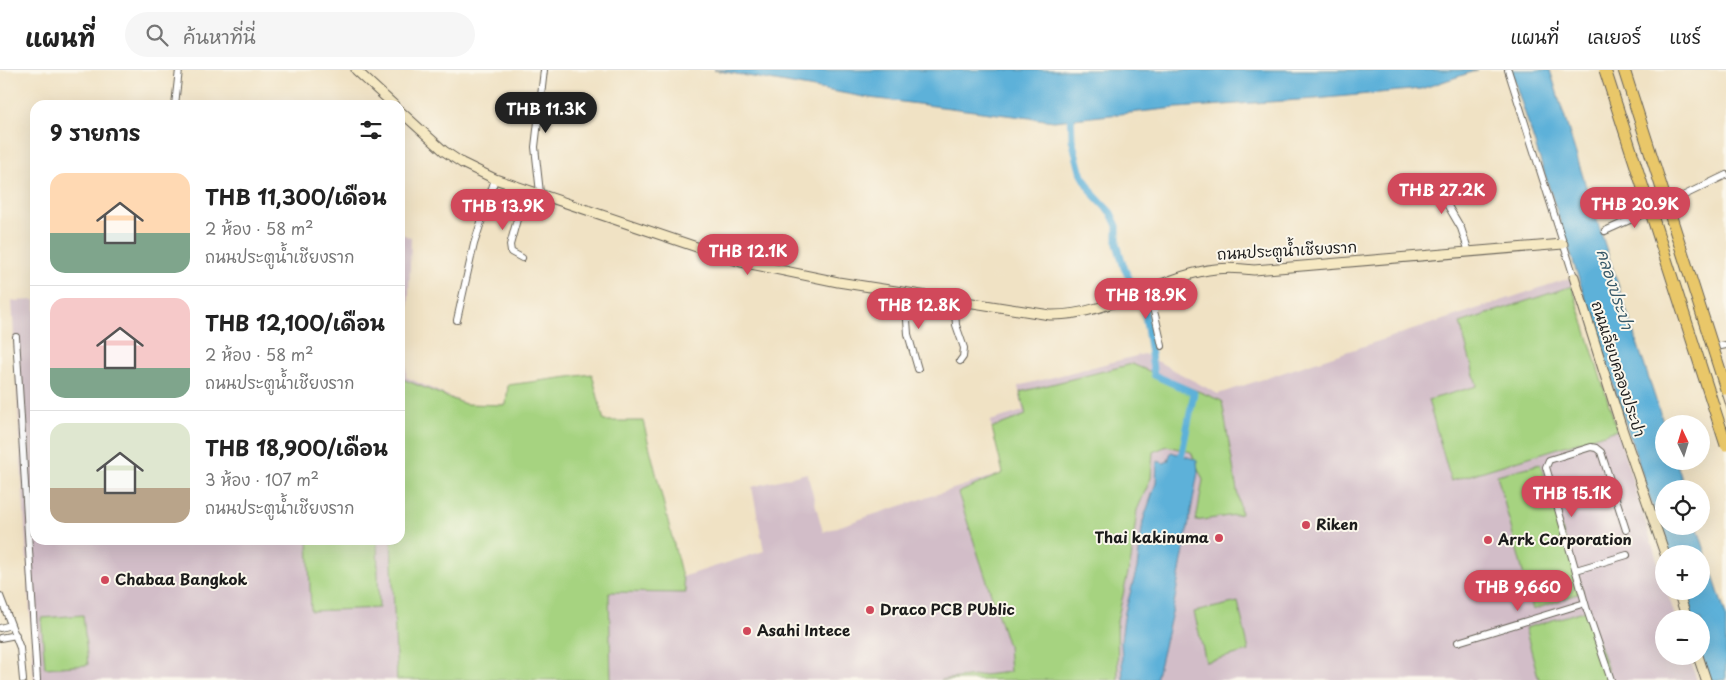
<!DOCTYPE html>
<html lang="th">
<head>
<meta charset="utf-8">
<style>
  body { margin:0; font-family:"Playpen Sans","Playpen Sans Thai",sans-serif; background:#f6f6f6; color:#222; height:100vh; display:flex; flex-direction:column; font-size:19px; white-space:nowrap }
  * { box-sizing:border-box; margin:0 }
  p { font-size:16px; color:#767676 }
  .icon { flex:none; width:28px; height:28px; fill:none; stroke:currentColor; stroke-width:2; stroke-linecap:round; stroke-linejoin:round }
  .map { position:relative; flex:1; overflow:hidden }
  .details { position:absolute; left:30px; top:30px; width:375px; height:445px; display:flex; flex-direction:column; background:#fff; border-radius:15px; box-shadow:0 5px 20px #0002 }
  .details>* { flex:none }
  .needle { width:32px; rotate:356deg }
  .buttons { position:absolute; left:1655px; top:345px; display:grid; gap:10px }
  .buttons a { display:grid; place-items:center; width:55px; height:55px; border-radius:50%; background:#fff; box-shadow:0 5px 20px #0002; font-size:25px }
  .price { position:absolute; translate:-50% -42px; padding:0 11px; border-radius:18px; background:#d1495b; color:#fff; font-size:16px; line-height:32px; filter:drop-shadow(0 1px 2px #0008) }
  .price::after { content:''; position:absolute; left:50%; top:30px; width:15px; height:11px; margin-left:-8px; background:inherit; clip-path:polygon(0 0,100% 0,50% 100%) }
  .price.selected { background:#222; color:#fff }
  ul { padding:0; list-style:none }
  li { display:flex; align-items:center; gap:15px; height:125px; padding:0 20px }
  li+li { border-top:1px solid #e0e0e0 }
  li span { display:grid; place-items:center; flex:none; width:140px; height:100px; border-radius:15px; color:#555 }
  li>.icon { margin-inline-start:auto }
  span .icon { width:60px; height:60px; fill:#fffc; stroke-width:1 }
  li b { font-size:21px }
  h2 { display:flex; justify-content:space-between; align-items:center; height:60px; padding:0 20px; font-size:21px }
  header { display:flex; align-items:center; gap:30px; box-sizing:border-box; height:70px; padding:0 25px; background:#fff; border-bottom:1px solid #e0e0e0 }
  header strong { font-size:24px }
  nav { display:flex; gap:28px; margin-inline-start:auto; font-size:18px }
  .search { width:350px; height:45px; background:#f6f6f6; display:flex; align-items:center; gap:12px; box-sizing:border-box; padding:0 18px; border-radius:28px; color:#767676; font-size:19px }
  .map>svg:first-child { display:block }
  .industrial { fill:#d2bdc8 }
  .green { fill:#a6d380; stroke:#61784e }
  .water { fill:#5db1d9; stroke:#3c667a }
  .lines { fill:none; stroke-linecap:round; stroke-linejoin:round }
  .canal { stroke:#5db1d9; stroke-width:7 }
  .street-casing { stroke:#666157; stroke-width:8 }
  .secondary-casing { stroke:#666157; stroke-width:11 }
  .street { stroke:#fff; stroke-width:6 }
  .secondary { stroke:#f6e9c3; stroke-width:9 }
  .highway-bridge-casing { stroke:#666157; stroke-width:13; stroke-linecap:butt }
  .highway-bridge { stroke:#e9c769; stroke-width:11 }
  .poi-dot { fill:#d1495b; stroke:#fbf7ec; stroke-width:2 }
  .labels { text-anchor:middle; stroke-width:4; stroke-linejoin:round; paint-order:stroke }
  .street-label { font-size:15px; fill:#1c1c1c; stroke:#fbf7ec }
  .poi-label { font-size:15px; font-weight:bold; fill:#1c1c1c; stroke:#fbf7ec; text-anchor:start }
  .water-label { font-size:16px; font-style:italic; fill:#365868; stroke:#fbf7ec }
</style>
</head>
<body>
<header>
<strong>แผนที่</strong>
<div class="search"><svg class="icon" aria-label="search" viewBox="0 0 24 24"><circle cx="10" cy="10" r="6"/><path d="M15 15l6 6"/></svg>ค้นหาที่นี่</div>
<nav><a>แผนที่</a><a>เลเยอร์</a><a>แชร์</a></nav>
</header>
<div class="map">
<svg width="1726" height="610" viewBox="0 0 1726 610">
  <rect width="100%" height="100%" fill="#fbf7ec"/>
  <filter id="ink" filterUnits="userSpaceOnUse"><feTurbulence type="fractalNoise" baseFrequency=".02" numOctaves="2"/><feDisplacementMap in="SourceGraphic" scale="10" xChannelSelector="R" yChannelSelector="G"/><feConvolveMatrix kernelMatrix="1 2 1 2 8 2 1 2 1" color-interpolation-filters="sRGB"/></filter>
  <filter id="wash" filterUnits="userSpaceOnUse"><feTurbulence type="fractalNoise" baseFrequency=".0096" numOctaves="4" result="noise"/><feDisplacementMap in="SourceGraphic" scale="20" xChannelSelector="R" yChannelSelector="G"/><feGaussianBlur stdDeviation="1.12" result="paint"/><feColorMatrix in="noise" values="0 0 0 0 0 0 0 0 0 0 0 0 0 0 0 0 0 1.4 0 .05"/><feComposite in="paint" operator="in"/></filter>
  <g filter="url(#wash)">
    <rect width="100%" height="100%" fill="#f0e2c4"/>
    <!-- industrial -->
    <path class="industrial" d="M400,163L411,168L406,307L466,334L506,335L508,315L592,304L604,351H643L682,507L764,481L752,417L807,403L823,462L869,446L1003,403L990,351L1023,341L1018,316L1144,284L1218,324L1570,208L1664,512V521H1667L1676,549H1664V586H1689L1697,610H34L12,231L35,230V470H400Z"/>
    <!-- green -->
    <path class="green" d="M1572,216L1617,360L1451,411L1428,330L1477,316L1460,253Z
      M1132,294L1222,331L1241,444L1196,451L1203,410L1191,382L1167,376L1153,382L1151,408L1137,440L1131,490L1117,551L1118,610H941L1010,602L1008,576L958,423L1003,403L992,358L1026,345L1020,322Z
      M592,304L604,351H643L686,523L609,522L611,610H397L391,470H400V308L465,334L506,335L508,315Z
      M1540,394L1583,522L1533,540L1497,405Z
      M308,470H377L379,538L311,541Z
      M1238,532L1249,581L1206,592L1194,542Z
      M1587,540L1611,610H1539L1525,558Z
      M83,545L88,595L45,598L41,548Z"/>
    <!-- water -->
    <path class="water" d="M714,0H1478L1421,19L1315,29L1176,38L1054,51L870,28Z
      M1511,0H1550L1588,123L1664,355V391H1676L1685,419H1664V456H1697L1726,546V610H1709L1701,586V549H1689L1680,521H1701V484H1668Z
      M1171,382L1194,389L1197,391L1198,402L1174,534L1156,610H1123L1121,572L1123,555L1125,542L1137,498L1143,451L1156,413L1157,391L1164,393L1168,391Z"/>
    <g class="lines">
      <!-- canal -->
      <path class="canal" d="M1071,40L1072,69L1080,101L1094,125L1111,143L1117,156V174L1124,198L1144,237L1154,305L1194,323L1180,393"/>
    </g>
  </g>
  <g filter="url(#ink)">
    <g class="lines">
      <defs>
        <path id="street" d="M1508,0L1574,207
          M175,35L179,0
          M1436,107L1438,119L1461,158L1469,182
          M540,123L535,77L544,0
          M1664,135L1726,105
          M1605,161L1652,140
          M522,188L511,182L510,175L525,120
          M1147,220L1155,245L1162,276
          M905,222L908,264L918,299
          M954,229L956,255L964,278L963,287L960,291
          M457,250L474,174L495,109
          M16,267L37,610
          M1711,278L1726,275
          M1576,500L1627,485
          M0,526L20,578L23,610
          M0,558L11,555
          M0,568L16,565
          M1458,572L1585,533
          M1611,610L1587,540L1546,397L1549,390L1591,377L1596,378L1601,382L1626,460"/>
        <path id="secondary" d="M356,0L394,35
          M400,41L444,81L462,93L495,109L741,192L838,212L1050,245C1106,246 1154,210 1208,200C1224,197 1238,198 1254,200L1563,174
          M1657,138L1726,352
          M1574,207L1621,356L1665,484
          M1678,521L1687,549
          M1698,586L1706,610"/>
      </defs>
      <!-- street casing -->
      <use href="#street" class="street-casing"/>
      <!-- secondary casing -->
      <use href="#secondary" class="secondary-casing"/>
      <!-- street -->
      <use href="#street" class="street"/>
      <!-- secondary -->
      <use href="#secondary" class="secondary"/>
      <defs>
        <path id="highway-bridge" d="M1605,0L1726,375
          M1624,0L1726,319"/>
      </defs>
      <!-- highway-bridge casing -->
      <use href="#highway-bridge" class="highway-bridge-casing"/>
      <!-- highway-bridge -->
      <use href="#highway-bridge" class="highway-bridge"/>
    </g>
  </g>
  <!-- markers -->
  <g class="poi-dot">
    <circle cx="1306" cy="455" r="5"/>
    <circle cx="1219" cy="468" r="5"/>
    <circle cx="1488" cy="470" r="5"/>
    <circle cx="105" cy="510" r="5"/>
    <circle cx="870" cy="540" r="5"/>
    <circle cx="747" cy="561" r="5"/>
  </g>
  <g class="labels">
    <!-- street labels -->
    <g class="street-label">
      <text transform="translate(1287 181) rotate(-3)" y="5">ถนนประตูน้ำเชียงราก</text>
      <text transform="translate(1618 299) rotate(72)" y="5">ถนนเลียบคลองประปา</text>
    </g>
    <!-- poi labels -->
    <g class="poi-label">
      <text x="1316" y="460">Riken</text>
      <text x="1209" y="473" text-anchor="end">Thai kakinuma</text>
      <text x="1498" y="475">Arrk Corporation</text>
      <text x="115" y="515">Chabaa Bangkok</text>
      <text x="880" y="545">Draco PCB PUblic</text>
      <text x="757" y="566">Asahi Intece</text>
    </g>
    <!-- water labels -->
    <g class="water-label">
      <text transform="translate(1615 219) rotate(72)" y="6">คลองประปา</text>
    </g>
  </g>
</svg>
<div class="buttons">
<a><svg class="needle" viewBox="-14 -14 28 28"><path d="M0-13l5 13h-10z" fill="#e53935"/><path d="M0 13l5-13h-10z" fill="#767676"/></svg></a>
<a><svg class="icon" aria-label="locate" viewBox="0 0 24 24"><circle cx="12" cy="12" r="6"/><path d="M12 2v4M12 18v4M2 12h4M18 12h4"/></svg></a>
<a>+</a>
<a>−</a>
</div>
<b class="price selected" style="left:546px;top:64px">THB 11.3K</b>
<b class="price" style="left:1442px;top:145px">THB 27.2K</b>
<b class="price" style="left:1635px;top:159px">THB 20.9K</b>
<b class="price" style="left:503px;top:161px">THB 13.9K</b>
<b class="price" style="left:748px;top:206px">THB 12.1K</b>
<b class="price" style="left:1146px;top:250px">THB 18.9K</b>
<b class="price" style="left:919px;top:260px">THB 12.8K</b>
<b class="price" style="left:1572px;top:448px">THB 15.1K</b>
<b class="price" style="left:1518px;top:542px">THB 9,660</b>
<section class="details">
<h2>9 รายการ<svg class="icon" aria-label="filters" viewBox="0 0 24 24"><path d="M4 7h16M4 17h16"/><circle cx="9" cy="7" r="2"/><circle cx="15" cy="17" r="2"/></svg></h2>
<ul>
<li><span style="background:linear-gradient(#ffd9b3 60%,#7fa58c 0)"><svg class="icon" aria-label="home" viewBox="0 0 24 24"><path d="M3 11l9-7 9 7M6 9v11h12V9"/></svg></span><div><b>THB 11,300/เดือน</b><p>2 ห้อง · 58 m²</p><p>ถนนประตูน้ำเชียงราก</p></div></li>
<li><span style="background:linear-gradient(#f6c9c9 70%,#7fa58c 0)"><svg class="icon" aria-label="home" viewBox="0 0 24 24"><path d="M3 11l9-7 9 7M6 9v11h12V9"/></svg></span><div><b>THB 12,100/เดือน</b><p>2 ห้อง · 58 m²</p><p>ถนนประตูน้ำเชียงราก</p></div></li>
<li><span style="background:linear-gradient(#dfe7d0 65%,#b9a48a 0)"><svg class="icon" aria-label="home" viewBox="0 0 24 24"><path d="M3 11l9-7 9 7M6 9v11h12V9"/></svg></span><div><b>THB 18,900/เดือน</b><p>3 ห้อง · 107 m²</p><p>ถนนประตูน้ำเชียงราก</p></div></li>
</ul>
</section>
</div>
</body>
</html>
